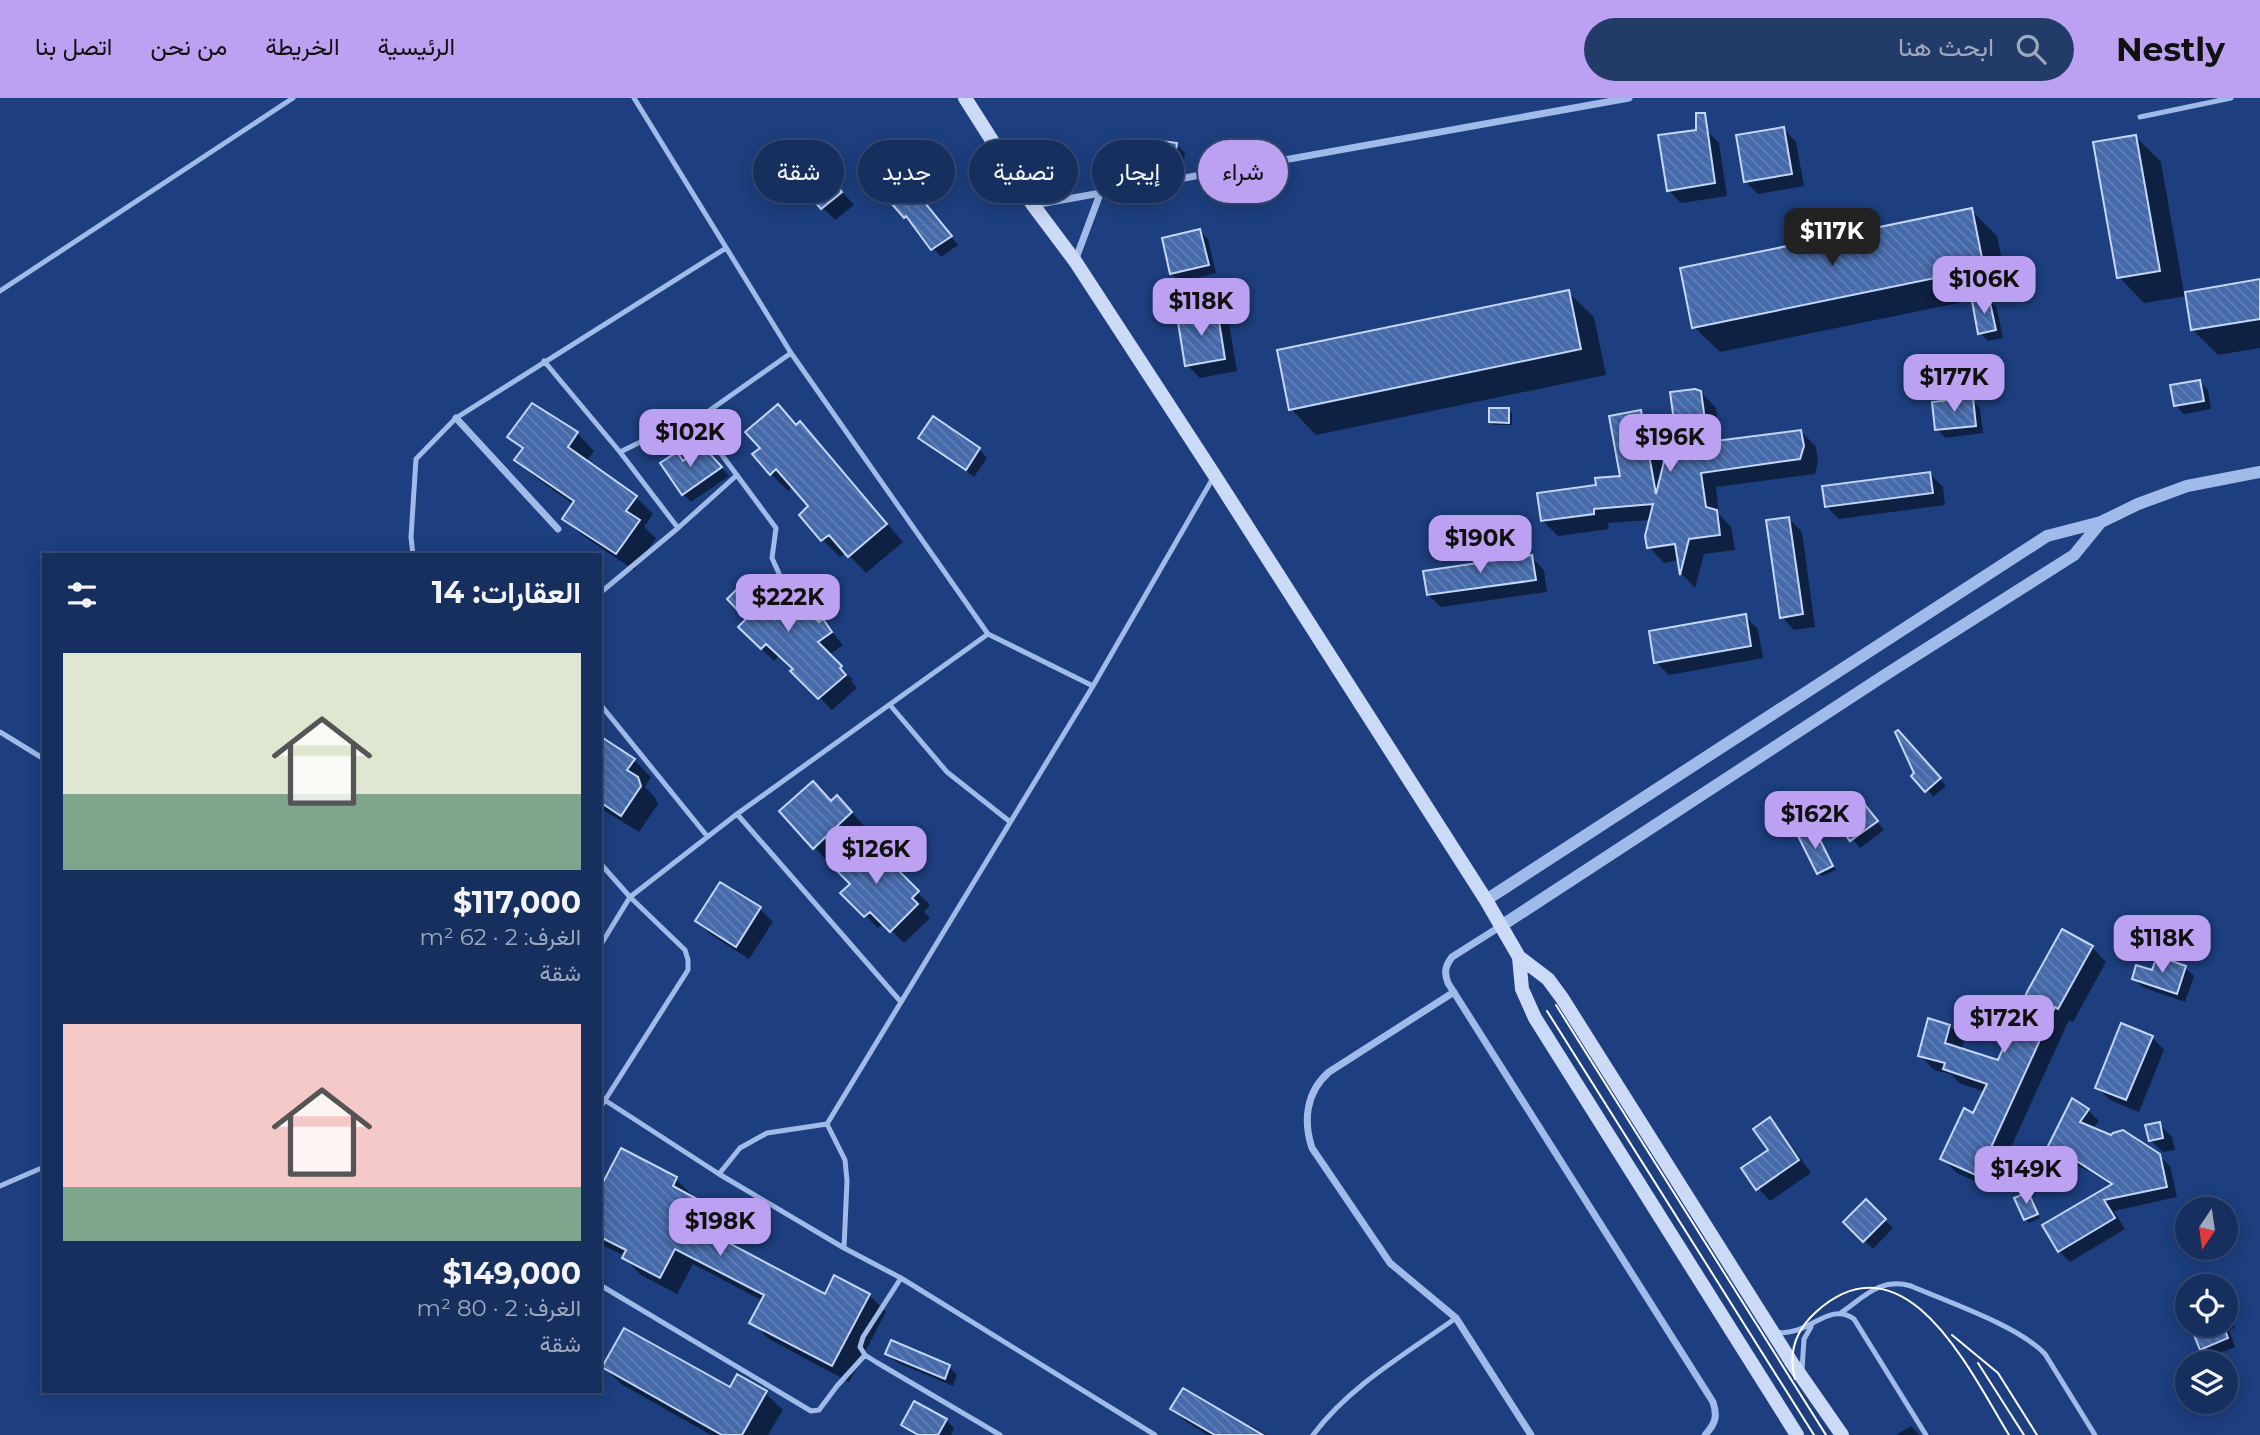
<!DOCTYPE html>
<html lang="ar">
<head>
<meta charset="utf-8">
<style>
  body { margin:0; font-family:Montserrat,Vazirmatn,sans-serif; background:#233b68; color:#f1f3f6; direction:rtl; height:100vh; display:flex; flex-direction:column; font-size:26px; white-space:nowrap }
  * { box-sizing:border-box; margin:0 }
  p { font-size:23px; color:#9ea9bd }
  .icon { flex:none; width:38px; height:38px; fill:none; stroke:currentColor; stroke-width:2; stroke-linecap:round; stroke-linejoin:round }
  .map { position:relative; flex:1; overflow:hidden; direction:ltr }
  .drawer { position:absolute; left:42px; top:455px; width:560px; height:840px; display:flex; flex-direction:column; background:#162f5f; border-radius:0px; box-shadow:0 4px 18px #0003,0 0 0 2px #354a74; direction:rtl }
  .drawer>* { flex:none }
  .top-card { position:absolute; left:623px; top:42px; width:665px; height:63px; direction:rtl; display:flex; gap:14px }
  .needle { width:46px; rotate:193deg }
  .tools { position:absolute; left:2175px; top:1099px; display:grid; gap:14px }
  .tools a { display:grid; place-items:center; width:63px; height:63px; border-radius:50%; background:#162f5f; box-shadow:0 4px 18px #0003,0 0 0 2px #354a74; font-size:35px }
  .price { position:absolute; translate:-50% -60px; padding:0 16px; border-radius:14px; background:#bca0f2; color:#111; font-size:23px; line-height:46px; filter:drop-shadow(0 2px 4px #0008) }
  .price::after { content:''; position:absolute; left:50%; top:42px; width:21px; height:16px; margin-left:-10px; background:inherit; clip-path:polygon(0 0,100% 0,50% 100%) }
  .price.on { background:#222; color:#fff }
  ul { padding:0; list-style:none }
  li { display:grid; align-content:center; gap:14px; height:371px; padding:0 21px }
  li span { display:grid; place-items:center; height:217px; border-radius:0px; color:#555 }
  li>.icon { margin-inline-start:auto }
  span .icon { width:126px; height:126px; fill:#fffc; stroke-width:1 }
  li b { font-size:30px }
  h2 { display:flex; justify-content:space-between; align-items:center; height:84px; padding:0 21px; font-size:30px }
  .pill { padding:0 24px; border-radius:32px; background:#162f5f; box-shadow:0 4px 18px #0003,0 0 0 2px #354a74; font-size:24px; line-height:63px }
  .pill.on { background:#bca0f2; color:#111 }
  header { display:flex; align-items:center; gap:42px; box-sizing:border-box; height:98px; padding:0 35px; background:#bca0f2; color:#111 }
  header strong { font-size:33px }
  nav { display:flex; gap:38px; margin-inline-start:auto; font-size:24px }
  .search { width:490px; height:63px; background:#233b68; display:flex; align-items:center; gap:18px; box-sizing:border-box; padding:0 24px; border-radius:38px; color:#9ea9bd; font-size:26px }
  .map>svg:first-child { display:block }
  .shadow { fill:#0007 }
  .building { fill:url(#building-back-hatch); stroke:#c4d6f7; stroke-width:2 }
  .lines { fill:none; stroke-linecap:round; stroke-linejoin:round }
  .service { stroke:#a0bae9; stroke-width:5 }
  .minor { stroke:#a0bae9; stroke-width:7 }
  .tertiary { stroke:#a0bae9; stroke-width:12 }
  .secondary { stroke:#cbdaf7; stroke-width:14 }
  .tram { stroke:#fff; stroke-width:2 }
</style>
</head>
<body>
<header>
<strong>Nestly</strong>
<div class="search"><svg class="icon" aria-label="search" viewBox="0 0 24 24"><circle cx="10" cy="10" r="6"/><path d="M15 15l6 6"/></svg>ابحث هنا</div>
<nav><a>الرئيسية</a><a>الخريطة</a><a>من نحن</a><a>اتصل بنا</a></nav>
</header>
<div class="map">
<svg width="2260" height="1337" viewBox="0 0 2260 1337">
  <defs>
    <pattern id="building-back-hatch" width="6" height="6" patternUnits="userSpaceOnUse" patternTransform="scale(1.75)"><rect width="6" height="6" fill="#4569a9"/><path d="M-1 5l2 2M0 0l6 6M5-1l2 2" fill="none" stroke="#6180b6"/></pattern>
  </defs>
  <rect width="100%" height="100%" fill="#1d3f7f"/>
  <!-- shadow -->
  <path class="shadow" d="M1784,31L1796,44L1804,88L1758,96L1745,83Z
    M1706,32L1719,45L1727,98L1681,105L1668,92Z
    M2136,39L2161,64L2184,195L2260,183V250L2218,257L2193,232L2187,198L2144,205L2119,179Z
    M799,45L854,107L835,122L823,110Z
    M1176,46L1185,55L1182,74L1155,70L1147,62Z
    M907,84L958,147L941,159L881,91Z
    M1971,112L1997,138L2009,195L1987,199L1997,210L2003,240L1988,243L1980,235L1973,202L1720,254L1694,229Z
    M1200,133L1208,141L1216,175L1180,184L1172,176L1164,142Z
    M1568,194L1594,219L1606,277L1316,337L1291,311Z
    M1216,212L1229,225L1237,273L1200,280L1187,267Z
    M2200,284L2208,292L2211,311L2184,316L2176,308Z
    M1701,294L1716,310L1721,344L1801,333L1816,349L1818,364L1815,376L1716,389L1719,416L1731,429L1735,452L1704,456L1695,490L1682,476L1680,462L1664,465L1649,449L1651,422L1608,425L1609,431L1558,438L1543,423L1598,389L1622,380L1641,314L1656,329L1663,373Z
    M1972,301L1980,310L1983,335L1945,340L1937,331Z
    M532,308L577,335L594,353L586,364L636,399L653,416L644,429L656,440L634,472L582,437L564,420L574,407L534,378L517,361L523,352L510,339Z
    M778,309L797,328L817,343L903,444L866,475L846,454L840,459L823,442L801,417L811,409L793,388L788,393L771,376L762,350Z
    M1508,311L1512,315V327H1494L1491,324Z
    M934,321L979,351L987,360L974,379L929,348L921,340Z
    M677,356L685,364L710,357L729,378L691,404L683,396Z
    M1930,376L1943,389L1945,407L1839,421L1827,409Z
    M1789,421L1802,434L1815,529L1794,532L1782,519Z
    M1531,459L1544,472L1547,494L1441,509L1428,497Z
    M749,494L819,526L823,523L843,547L829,557L853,582L851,583L857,590L832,612L793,573L795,571L780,557L774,563L740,529L749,521Z
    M1745,518L1758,531L1763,560L1669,577L1656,564Z
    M600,640L634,662L651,679L645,689L654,698L658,706L639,734L600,710Z
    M1905,640L1946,688L1933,699L1916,675Z
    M831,705L850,712L864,728L827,763L782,713Z
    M1862,705L1884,732L1860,750L1838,723Z
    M1814,732L1836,772L1822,778L1818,775Z
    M865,741L930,807L924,814L930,820L904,845L884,825L878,830L843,795L852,786Z
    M721,786L760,811L773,824L749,861L710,836L697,823Z
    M2092,849L2106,864L2073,924L2069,922L1992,1091L1957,1075L1943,1061L1974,1017L1985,994L1959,985L1951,976L1934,972L1920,957L1950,928L1964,943L1961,952L1999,964Z
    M2185,870L2194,878L2185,904L2142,889L2134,881Z
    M2152,939L2164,952L2139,1014L2110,1002L2097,989Z
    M2088,1012L2099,1023L2093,1031L2158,1057L2170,1068L2177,1099L2114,1113L2125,1131L2070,1164L2059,1153L2112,1088L2091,1074L2060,1060L2049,1050Z
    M1770,1022L1782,1034L1811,1075L1770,1103L1758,1090L1770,1053Z
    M2159,1026L2172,1039L2175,1052L2163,1054L2150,1042Z
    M676,1081L693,1098L692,1100L705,1107L722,1124L714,1140L825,1198L869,1197L886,1214L849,1284L769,1241L751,1224L763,1203L693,1166L677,1196L641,1177L624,1160L625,1158L600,1146V1093Z
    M2028,1096L2040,1120L2029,1125L2025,1121Z
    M1866,1104L1893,1130L1873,1151L1846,1124Z
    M2226,1213L2235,1230L2229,1232L2235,1249L2210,1259L2201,1251L2191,1227H2226Z
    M887,1255L949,1269L957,1277L953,1288L896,1264Z
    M604,1269L765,1295L783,1312L768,1337H711L621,1286Z
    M1173,1311L1248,1330L1250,1327L1267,1337H1208L1185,1323Z
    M946,1322L954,1330L951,1337H914L903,1327Z
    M1911,1328L1920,1337H1898L1897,1336Z"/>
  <!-- building -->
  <path class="building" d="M1696,15H1705L1715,85L1667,93L1658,37L1696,32Z
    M1784,29L1792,76L1744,84L1736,37Z
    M2136,37L2160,173L2117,180L2093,44Z
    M1148,41L1177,45L1174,67L1145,63Z
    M800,43L842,94L821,111L779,60Z
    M899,73L952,138L931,152L906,118L904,120L879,91Z
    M1972,110L1984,170L1692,230L1680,170Z
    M1200,131L1209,167L1170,176L1162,140Z
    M2260,181V221L2191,232L2185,194Z
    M1569,192L1581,251L1289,312L1277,252Z
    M1989,200L1996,232L1978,236L1972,203Z
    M1217,211L1225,261L1185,268L1177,218Z
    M2200,282L2204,303L2174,308L2170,287Z
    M1695,291L1701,293L1708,344L1801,332L1804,348L1800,361L1701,375L1706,409L1717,412L1720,437L1689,441L1680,477L1675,446L1647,450L1645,438L1653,406L1594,411V416L1541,423L1537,395L1596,387L1595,380L1620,378L1609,318L1641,312L1656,396L1674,323L1670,294Z
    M1973,299L1976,328L1935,332L1932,304Z
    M532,305L578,334L568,349L637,398L626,413L640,422L616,456L562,421L574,403L514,362L523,350L507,339Z
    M778,306L796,327L800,323L887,426L848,459L829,437L821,443L799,417L808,408L776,371L770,377L752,356L760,350L745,334Z
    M1489,310H1509V325L1489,324Z
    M933,318L980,350L966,372L918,340Z
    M702,347L722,369L682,397L660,365L677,354L683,363Z
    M1930,374L1933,395L1825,409L1822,388Z
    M1789,419L1803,516L1780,520L1766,422Z
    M1532,457L1536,482L1427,497L1423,473Z
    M763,478L777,490L780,487L819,524L823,521L832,534L818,544L842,568L840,570L846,577L818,601L790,573L793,571L766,546L761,551L738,529L746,521L727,501L742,486L749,492Z
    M1746,516L1751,548L1654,565L1649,533Z
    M1898,632L1941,680L1925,694L1911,678L1914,675L1895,634Z
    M600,638L635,661L627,672L638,679L641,688L621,718L600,704Z
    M813,683L831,703L837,697L852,714L813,751L779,713Z
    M1862,703L1878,723L1850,743L1835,723Z
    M1814,730L1833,768L1817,776L1798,738Z
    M865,739L919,793L912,800L918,806L890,834L870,814L864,819L840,795L850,786L834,770Z
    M720,784L761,809L736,849L695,823Z
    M2062,831L2093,848L2058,911L2055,909L1978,1078L1940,1061L1964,1010L1973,1015L1987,986L1943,971L1945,965L1918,958L1928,920L1950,927L1945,945L1998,962L2027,894Z
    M2157,858L2186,868L2177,896L2132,881L2136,867L2152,872Z
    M2121,925L2153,938L2126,1002L2095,990Z
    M2072,1000L2089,1011L2080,1024L2111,1037L2113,1035L2123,1032L2160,1056L2167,1089L2104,1102L2115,1120L2058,1154L2042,1127L2112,1086L2078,1064L2047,1050Z
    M1770,1019L1799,1062L1756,1092L1741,1070L1768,1052L1753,1031Z
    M2160,1024L2163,1040L2149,1043L2145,1027Z
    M621,1050L677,1079L673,1088L706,1106L695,1127L825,1196L834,1177L870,1196L832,1268L749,1225L764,1197L675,1151L660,1180L622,1160L626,1152L600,1139V1090Z
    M2028,1094L2038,1116L2024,1122L2014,1100Z
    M1866,1101L1886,1121L1863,1144L1843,1124Z
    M2190,1227H2223L2228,1240L2200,1252Z
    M624,1230L730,1289L737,1276L767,1293L742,1337H722L602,1269Z
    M891,1242L950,1267L945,1281L885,1256Z
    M1183,1290L1263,1337H1215L1170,1311Z
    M914,1303L947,1321L938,1337H918L901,1327Z"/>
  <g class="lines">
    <!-- service -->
    <path class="service" d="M634,0L791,255L988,536L1093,588
      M2140,19L2231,0
      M0,193L293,0
      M544,263L620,354L678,430
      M696,322L776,430L772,460L781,480
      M620,354L657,336L696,322L791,255
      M413,457L411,439L416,361L456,320L726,150
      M600,495L678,430L737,377
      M600,606L707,738
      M890,607L947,674L1009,723
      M0,634L44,661
      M737,716L901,904
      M600,765L630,799L600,848
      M600,999L719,1076L844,1150L847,1083L845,1062L827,1026L1093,588L1213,380
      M600,1010L688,872V862L685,852L630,799L737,716L988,536
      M719,1076L740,1050L767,1035L827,1026
      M0,1088L44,1069
      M844,1150L901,1180L1155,1337
      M901,1180L863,1239L860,1249L865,1257L876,1264L1000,1337
      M600,1187L811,1313L819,1312L837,1288L865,1257
      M1842,1214C1865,1198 1881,1179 1911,1188C1948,1204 2019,1228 2045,1256L2095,1337
      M1776,1234C1807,1240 1829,1202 1854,1221L1926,1337
      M1802,1272L1804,1241L1811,1229
      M1313,1337C1349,1288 1407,1255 1456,1220"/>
    <!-- minor -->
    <path class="minor" d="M1034,107L1629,0
      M1075,163L1100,96
      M456,320L558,431
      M1501,828L1452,859C1445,868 1444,875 1448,885L1713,1304C1718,1319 1715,1326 1705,1337
      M1454,894L1329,974C1306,994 1303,1023 1312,1050L1390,1165L1456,1220L1531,1337"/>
    <!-- tertiary -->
    <path class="tertiary" d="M1486,802L2047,438L2101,424L2138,406L2187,388L2260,374
      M1501,828L1885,577L2074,457L2101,424"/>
    <!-- secondary -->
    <path class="secondary" d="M965,0L1033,107L1075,163L1215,378L1486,802L1519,859L1522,891L1535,920L1797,1337
      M1519,859L1548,881L1562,900L1792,1265L1842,1337"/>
    <!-- tram -->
    <path class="tram" d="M1556,907L1826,1337
      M1547,913L1814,1337
      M1952,1237L1998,1275L2037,1337
      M1978,1265L2024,1337
      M1795,1281C1788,1255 1796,1232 1816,1214C1905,1133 1971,1275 2009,1337"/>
  </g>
</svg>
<div class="tools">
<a><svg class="needle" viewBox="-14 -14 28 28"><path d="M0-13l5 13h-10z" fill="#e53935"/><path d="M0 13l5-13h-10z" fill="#9ea9bd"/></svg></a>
<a><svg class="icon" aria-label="locate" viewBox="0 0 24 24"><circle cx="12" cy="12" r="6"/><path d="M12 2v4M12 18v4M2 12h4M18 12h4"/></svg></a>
<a><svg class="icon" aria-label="layers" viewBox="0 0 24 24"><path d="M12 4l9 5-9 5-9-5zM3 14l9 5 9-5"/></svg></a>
</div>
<b class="price on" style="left:1832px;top:170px">$117K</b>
<b class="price" style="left:1984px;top:218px">$106K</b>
<b class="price" style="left:1201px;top:240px">$118K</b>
<b class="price" style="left:1954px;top:316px">$177K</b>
<b class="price" style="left:690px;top:371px">$102K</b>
<b class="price" style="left:1670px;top:376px">$196K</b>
<b class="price" style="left:1480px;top:477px">$190K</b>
<b class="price" style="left:788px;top:536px">$222K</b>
<b class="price" style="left:1815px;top:753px">$162K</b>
<b class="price" style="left:876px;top:788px">$126K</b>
<b class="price" style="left:2162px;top:877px">$118K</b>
<b class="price" style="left:2004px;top:957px">$172K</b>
<b class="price" style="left:2026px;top:1108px">$149K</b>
<b class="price" style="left:720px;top:1160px">$198K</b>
<div class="top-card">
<a class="pill on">شراء</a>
<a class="pill">إيجار</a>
<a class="pill">تصفية</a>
<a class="pill">جديد</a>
<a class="pill">شقة</a>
</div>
<section class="drawer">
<h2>العقارات: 14<svg class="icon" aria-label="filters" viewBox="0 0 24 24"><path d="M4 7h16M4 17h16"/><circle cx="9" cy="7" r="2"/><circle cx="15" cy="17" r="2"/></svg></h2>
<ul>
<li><span style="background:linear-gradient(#dfe7d0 65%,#7fa58c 0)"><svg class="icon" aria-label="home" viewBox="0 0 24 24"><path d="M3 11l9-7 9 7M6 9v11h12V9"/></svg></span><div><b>$117,000</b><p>الغرف: 2 · 62 m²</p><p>شقة</p></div></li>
<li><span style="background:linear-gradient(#f6c9c9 75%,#7fa58c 0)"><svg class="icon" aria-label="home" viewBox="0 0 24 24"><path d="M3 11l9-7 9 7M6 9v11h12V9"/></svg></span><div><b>$149,000</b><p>الغرف: 2 · 80 m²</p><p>شقة</p></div></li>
</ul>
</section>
</div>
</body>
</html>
